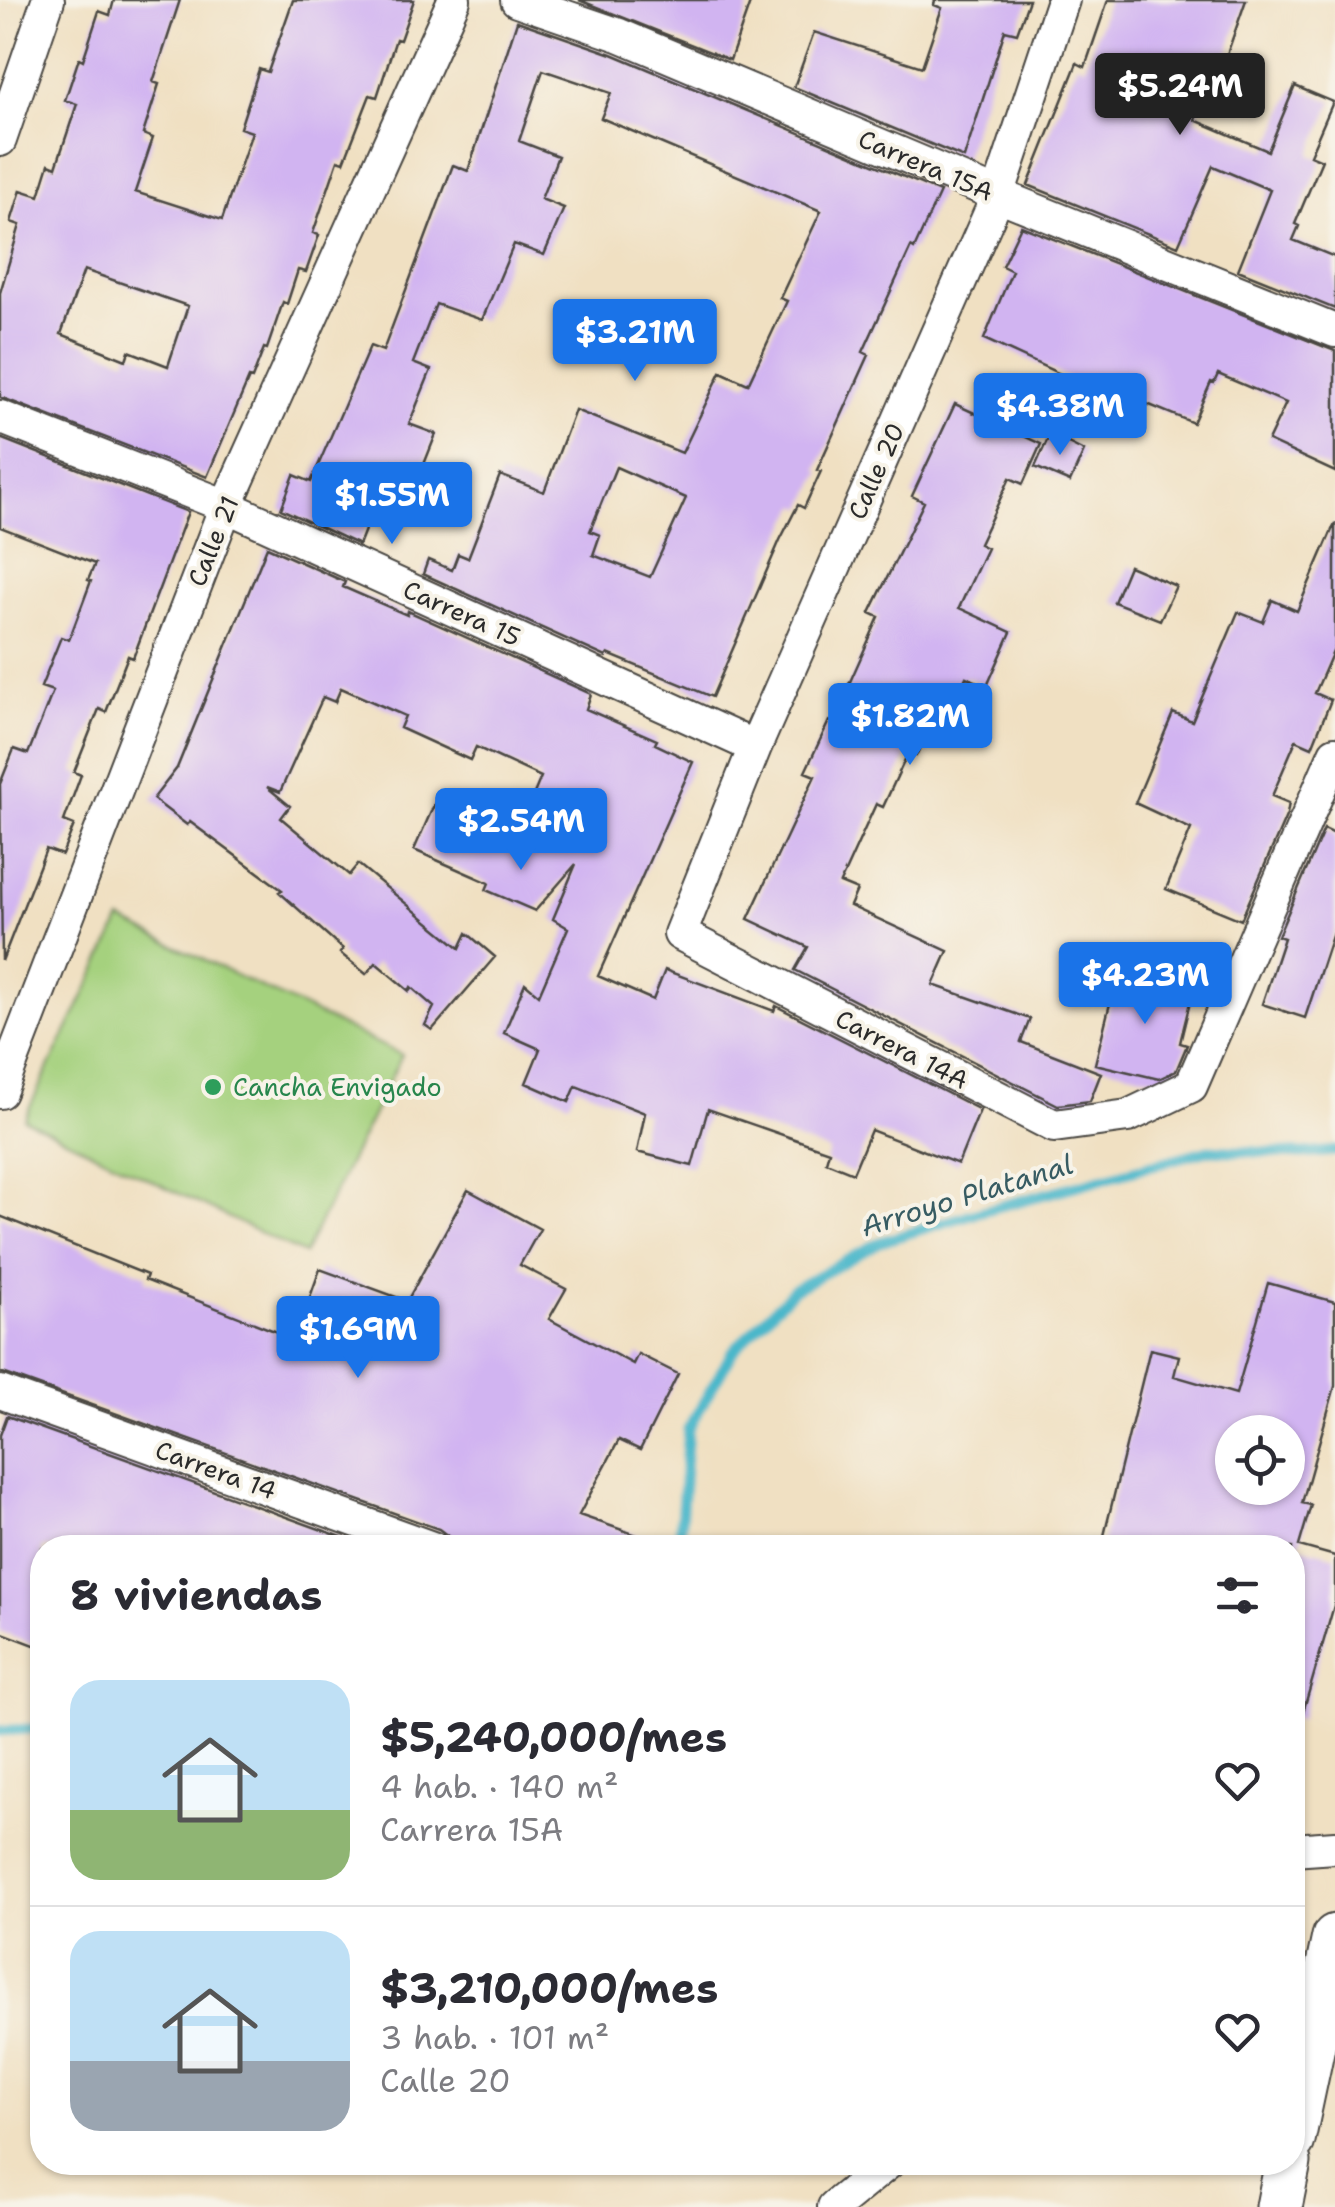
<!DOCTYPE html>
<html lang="es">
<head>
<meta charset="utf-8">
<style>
  body { margin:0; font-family:"Shantell Sans",sans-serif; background:#f2f2f3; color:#2b2b33; height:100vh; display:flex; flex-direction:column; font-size:38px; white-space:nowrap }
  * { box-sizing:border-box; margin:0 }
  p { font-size:32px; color:#7c7c81 }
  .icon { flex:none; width:55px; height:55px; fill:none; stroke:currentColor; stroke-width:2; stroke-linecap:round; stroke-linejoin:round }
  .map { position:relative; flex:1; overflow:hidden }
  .sheet { position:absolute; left:30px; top:1535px; width:1275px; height:640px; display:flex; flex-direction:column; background:#fff; border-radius:40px; box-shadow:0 2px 8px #0004 }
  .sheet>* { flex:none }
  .fabs { position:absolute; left:1215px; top:1415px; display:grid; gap:20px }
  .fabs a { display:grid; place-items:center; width:90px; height:90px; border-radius:50%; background:#fff; box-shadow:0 2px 8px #0004; font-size:50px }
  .price { position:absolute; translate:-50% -85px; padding:0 22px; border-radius:10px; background:#1a73e8; color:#fff; font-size:32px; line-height:65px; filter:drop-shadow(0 2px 5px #0008) }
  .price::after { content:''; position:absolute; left:50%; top:60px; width:30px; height:22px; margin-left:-15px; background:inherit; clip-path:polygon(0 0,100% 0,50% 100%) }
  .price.selected { background:#222; color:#fff }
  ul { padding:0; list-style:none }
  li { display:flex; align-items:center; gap:30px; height:250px; padding:0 40px }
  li+li { border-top:2px solid #e1e1e2 }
  li span { display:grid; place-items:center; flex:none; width:280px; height:200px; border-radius:30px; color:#555 }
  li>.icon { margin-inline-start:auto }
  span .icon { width:120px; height:120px; fill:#fffc; stroke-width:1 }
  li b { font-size:42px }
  h2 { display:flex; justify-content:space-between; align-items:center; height:120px; padding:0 40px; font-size:42px }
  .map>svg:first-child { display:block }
  .green { fill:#a5d17e; stroke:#687e54; stroke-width:2.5 }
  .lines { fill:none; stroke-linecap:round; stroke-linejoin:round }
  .stream { stroke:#4cb7ca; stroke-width:11 }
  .building { fill:#d1b4f1; fill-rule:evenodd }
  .minor-casing { stroke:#494642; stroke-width:36 }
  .secondary-casing { stroke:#494642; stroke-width:49 }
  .minor { stroke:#fff; stroke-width:32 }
  .secondary { stroke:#fff; stroke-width:45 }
  .leisure-dot { fill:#2e9e5b; stroke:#f7f3e8; stroke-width:4 }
  .labels { text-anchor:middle; stroke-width:8; stroke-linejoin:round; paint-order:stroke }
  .street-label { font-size:25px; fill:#2b2b2b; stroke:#f7f3e8 }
  .leisure-label { font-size:25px; fill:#27864d; stroke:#f7f3e8; text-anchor:start }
  .water-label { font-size:28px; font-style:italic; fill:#375c63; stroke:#f7f3e8 }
</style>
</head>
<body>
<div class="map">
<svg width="1335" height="2207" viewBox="0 0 1335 2207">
  <rect width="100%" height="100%" fill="#f7f3e8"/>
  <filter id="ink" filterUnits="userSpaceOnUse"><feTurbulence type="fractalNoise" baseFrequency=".01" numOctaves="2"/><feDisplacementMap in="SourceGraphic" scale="20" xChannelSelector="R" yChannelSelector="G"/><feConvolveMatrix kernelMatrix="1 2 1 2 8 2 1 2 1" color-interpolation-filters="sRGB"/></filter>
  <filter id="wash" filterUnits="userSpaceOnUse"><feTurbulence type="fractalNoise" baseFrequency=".0048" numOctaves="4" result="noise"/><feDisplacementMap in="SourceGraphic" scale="40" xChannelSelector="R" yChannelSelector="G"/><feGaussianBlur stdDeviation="2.25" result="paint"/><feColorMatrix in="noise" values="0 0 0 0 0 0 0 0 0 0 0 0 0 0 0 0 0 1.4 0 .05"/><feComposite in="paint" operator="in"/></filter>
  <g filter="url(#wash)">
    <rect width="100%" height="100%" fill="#f0e0c2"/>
    <!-- green -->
    <path class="green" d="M121,920L402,1055L304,1254L24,1119Z"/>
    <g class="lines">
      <!-- stream -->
      <path class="stream" d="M679,1548L688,1429L733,1351L793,1290L880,1242L975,1213L1208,1150L1303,1154L1335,1151
        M0,1731L42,1728"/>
    </g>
    <g id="blocks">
      <!-- building -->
      <path class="building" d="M114,0H180L153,82L159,84L143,134L153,138L135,192L222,220L252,132L240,128L259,69L268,72L293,0H414L400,40L396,39L377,97L370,95L344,162L338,160L313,233L319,235L306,272L298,270L287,304L283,302L267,349L264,348L252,379L249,378L207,477L0,397V293L20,225L11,222L21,190L39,196L49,164L56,167L77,104L65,100L79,58L83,60L99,11L110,15ZM84,270L188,306L168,366L129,351L126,360L61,334Z
        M579,0H751L730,60Z
        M935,0H1029L1017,33L1005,30L964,158L794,87L814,32L922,67L942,8L934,5Z
        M1108,0H1246L1225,60L1216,58L1195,120L1268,151L1295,86L1333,102L1310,155L1322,160L1295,224L1299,226L1293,240L1335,257V309L1238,270L1270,190L1213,166L1178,246L1028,185L1077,63L1085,67Z
        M517,21L612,54L940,192L914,249L911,247L863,352L869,355L817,470L821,471L804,508L798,505L780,540L712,697L608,654L606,657L423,574L428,560L452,570L458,554L468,558L500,475L544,492L575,410L682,453L721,372L748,384L787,301L780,298L821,211L601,118L611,93L543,70L519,141L558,156L541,199L564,208L544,255L514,244L482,320L436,304L413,363L431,370L409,424L436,434L421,472L392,461L359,545L281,509L294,475L311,482L370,346L383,351L453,165L468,171ZM616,467L686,498L650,577L593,555L600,535L590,531Z
        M1021,226L1335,351V472L1268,441L1286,403L1218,374L1214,383L1211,382L1193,423L1135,399L1132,407L984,339L1012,271L1002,266Z
        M955,404L1041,444L1023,484L1010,478L979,544L987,548L959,608L1011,632L987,686L966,677L944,727L932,722L916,756L908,753L883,807L876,804L840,883L857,890L850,906L948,951L933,985L1030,1019L1021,1042L1101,1073L1090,1101L1058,1105L795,970L808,947L748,919L815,776L805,772L829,721L832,722L879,617L870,613L924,502L912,496Z
        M1050,434L1084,451L1070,482L1035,467Z
        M0,438L188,512L133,658L128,656L106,712L99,709L74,772L81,775L64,821L74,825L62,855L46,849L2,961L0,784L14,749L28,754L53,691L41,687L61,637L69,640L91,581L88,580L95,564L0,527Z
        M1335,523V647L1315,693L1331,700L1312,747L1296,740L1272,796L1289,803L1287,814L1241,920L1166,889L1191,829L1135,803L1173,713L1192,721L1238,612L1263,622L1272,600L1297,611Z
        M267,547L345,582L343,587L407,615L408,611L591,694L586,709L657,740L655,744L693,762L598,976L653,1000L665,970L774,1011L776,1006L980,1110L958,1164L871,1130L853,1173L826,1162L829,1151L708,1109L692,1166L637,1152L645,1113L576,1086L569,1102L526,1083L540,1049L504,1033L525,983L539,995L568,928L553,919L576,864L535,911L486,890L489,883L414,850L438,796L518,832L541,777L476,747L470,760L400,728L405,716L341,688L335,702L323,697L280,792L267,787L290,806L281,818L349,875L358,864L460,948L467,933L495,957L432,1030L425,1025L434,1007L411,987L409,991L376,963L366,974L340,953L343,949L279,892L282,890L190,822L187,825L153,799L177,768Z
        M1129,566L1176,586L1160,620L1114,602Z
        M1324,829L1335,834V927L1305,1018L1262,1004L1284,938L1278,936Z
        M1118,971L1193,990L1180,1043L1187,1045L1176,1071L1159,1079L1095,1064Z
        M468,1190L540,1229L520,1265L566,1289L549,1319L633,1364L638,1354L678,1374L640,1450L619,1440L579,1515L660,1543L659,1548H452L448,1536L439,1529L0,1372V1216L147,1275L145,1280L295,1339L320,1269L407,1301Z
        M1268,1283L1335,1302V1386L1302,1503L1311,1505L1299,1546L1335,1556V1602L1301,1719L1292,1718V1548H1101L1150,1349L1179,1356L1174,1376L1236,1394ZM1232,1432H1288V1488H1232Z
        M7,1416L372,1548H42V1648L0,1632V1435Z"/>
    </g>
  </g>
  <g filter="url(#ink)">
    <use href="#blocks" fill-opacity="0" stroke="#494642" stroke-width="2.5"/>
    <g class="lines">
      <defs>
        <path id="minor" d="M517,0L619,35L998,195L1335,331
          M1063,0L998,195L755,747L680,934L1054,1126L1128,1116L1191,1086L1335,753
          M0,140L48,0
          M0,417L226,506L755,747
          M0,1092L226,506L454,0
          M0,1392L432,1548
          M1292,1850L1335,1847
          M834,2207L889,2162"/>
        <path id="secondary" d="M1292,2140L1335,1937
          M1279,2207L1288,2162"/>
      </defs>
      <!-- minor casing -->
      <use href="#minor" class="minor-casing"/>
      <!-- secondary casing -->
      <use href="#secondary" class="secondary-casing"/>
      <!-- minor -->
      <use href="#minor" class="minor"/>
      <!-- secondary -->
      <use href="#secondary" class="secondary"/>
    </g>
  </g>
  <!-- markers -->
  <circle class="leisure-dot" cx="213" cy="1087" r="10"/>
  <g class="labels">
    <!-- street labels -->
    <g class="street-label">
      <text transform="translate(926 165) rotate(23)" y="9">Carrera 15A</text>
      <text transform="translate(876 471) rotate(-66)" y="9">Calle 20</text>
      <text transform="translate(213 541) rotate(-68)" y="9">Calle 21</text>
      <text transform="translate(462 613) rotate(24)" y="9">Carrera 15</text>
      <text transform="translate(902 1049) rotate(27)" y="9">Carrera 14A</text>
      <text transform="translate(216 1470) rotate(20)" y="9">Carrera 14</text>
    </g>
    <!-- leisure labels -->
    <g class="leisure-label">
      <text x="233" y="1096">Cancha Envigado</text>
    </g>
    <!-- water labels -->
    <g class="water-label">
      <text transform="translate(967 1195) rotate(-17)" y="10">Arroyo Platanal</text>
    </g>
  </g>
</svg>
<div class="fabs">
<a><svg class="icon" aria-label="locate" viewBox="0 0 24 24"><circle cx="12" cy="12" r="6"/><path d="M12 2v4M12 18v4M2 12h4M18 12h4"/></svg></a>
</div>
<b class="price selected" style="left:1180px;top:138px">$5.24M</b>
<b class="price" style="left:635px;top:384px">$3.21M</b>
<b class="price" style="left:1060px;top:458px">$4.38M</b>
<b class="price" style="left:392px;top:547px">$1.55M</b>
<b class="price" style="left:910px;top:768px">$1.82M</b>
<b class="price" style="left:521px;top:873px">$2.54M</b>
<b class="price" style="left:1145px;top:1027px">$4.23M</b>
<b class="price" style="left:358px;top:1381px">$1.69M</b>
<section class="sheet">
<h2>8 viviendas<svg class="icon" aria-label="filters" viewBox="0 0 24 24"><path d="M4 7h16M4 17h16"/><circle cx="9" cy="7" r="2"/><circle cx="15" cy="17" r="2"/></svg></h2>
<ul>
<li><span style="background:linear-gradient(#bfe0f5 65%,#8fb573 0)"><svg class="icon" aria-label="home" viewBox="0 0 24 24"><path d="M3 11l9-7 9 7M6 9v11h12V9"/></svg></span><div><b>$5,240,000/mes</b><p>4 hab. · 140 m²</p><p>Carrera 15A</p></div><svg class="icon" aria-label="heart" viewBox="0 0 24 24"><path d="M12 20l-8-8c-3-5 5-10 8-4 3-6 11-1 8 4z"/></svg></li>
<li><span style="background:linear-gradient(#bfe0f5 65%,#9aa5b1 0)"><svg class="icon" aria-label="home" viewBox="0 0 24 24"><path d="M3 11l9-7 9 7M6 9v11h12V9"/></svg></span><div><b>$3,210,000/mes</b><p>3 hab. · 101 m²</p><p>Calle 20</p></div><svg class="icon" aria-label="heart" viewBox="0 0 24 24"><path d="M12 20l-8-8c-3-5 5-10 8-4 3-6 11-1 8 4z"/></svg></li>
</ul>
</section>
</div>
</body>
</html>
